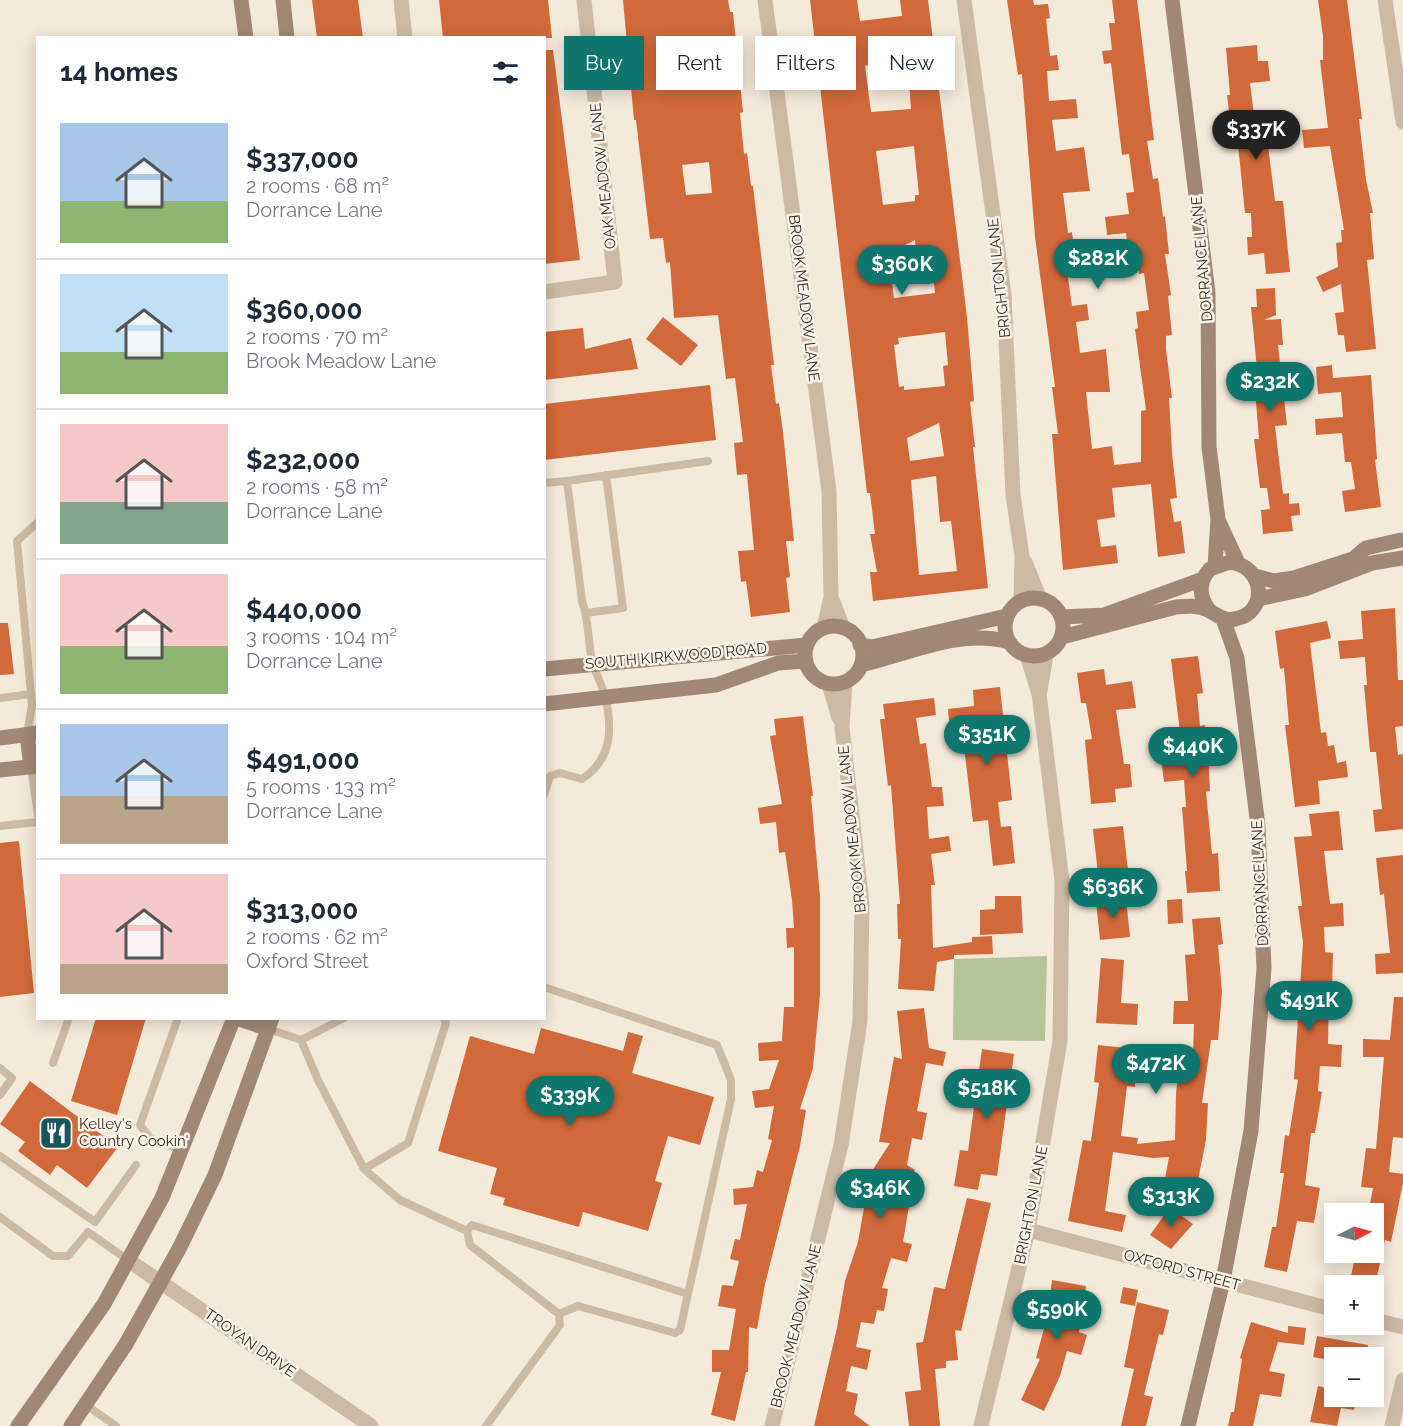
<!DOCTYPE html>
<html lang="en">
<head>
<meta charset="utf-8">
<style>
  body { margin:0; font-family:Raleway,sans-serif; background:#f6f6f7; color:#1f2937; height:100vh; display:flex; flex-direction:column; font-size:22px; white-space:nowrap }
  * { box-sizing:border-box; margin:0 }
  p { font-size:20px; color:#747a83 }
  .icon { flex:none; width:33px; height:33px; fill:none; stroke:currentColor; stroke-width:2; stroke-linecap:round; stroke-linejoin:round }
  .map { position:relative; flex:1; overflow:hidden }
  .side { position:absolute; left:36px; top:36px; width:510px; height:984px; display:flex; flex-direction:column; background:#fff; border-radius:0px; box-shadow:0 3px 15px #0003 }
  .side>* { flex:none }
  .guide { position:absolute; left:564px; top:36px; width:570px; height:54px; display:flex; gap:12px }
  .needle { width:39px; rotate:84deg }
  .tools { position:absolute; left:1324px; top:1203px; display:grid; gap:12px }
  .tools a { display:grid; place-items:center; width:60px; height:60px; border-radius:0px; background:#fff; box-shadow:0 3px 15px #0003; font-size:30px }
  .price { position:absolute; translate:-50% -51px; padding:0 14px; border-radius:21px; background:#0f766e; color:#fff; font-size:20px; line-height:39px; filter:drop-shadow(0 2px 3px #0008) }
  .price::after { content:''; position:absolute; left:50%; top:36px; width:18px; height:14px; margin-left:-9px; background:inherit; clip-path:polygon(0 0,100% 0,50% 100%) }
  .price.selected { background:#222; color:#fff }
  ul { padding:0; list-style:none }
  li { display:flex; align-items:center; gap:18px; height:150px; padding:0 24px }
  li+li { border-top:2px solid #e0e1e3 }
  li span { display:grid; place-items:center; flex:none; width:168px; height:120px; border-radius:0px; color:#555 }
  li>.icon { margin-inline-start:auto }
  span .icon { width:72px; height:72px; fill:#fffc; stroke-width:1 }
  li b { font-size:26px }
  h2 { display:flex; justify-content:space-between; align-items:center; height:72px; padding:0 24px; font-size:26px }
  .tag { padding:0 21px; border-radius:0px; background:#fff; box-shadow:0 3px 15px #0003; font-size:21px; line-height:54px }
  .tag.selected { background:#0f766e; color:#fff }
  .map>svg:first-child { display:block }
  .green { fill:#b3c599 }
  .building { fill:#d1693b; fill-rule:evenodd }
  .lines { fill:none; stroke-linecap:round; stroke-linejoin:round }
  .lane { stroke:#cdbaa5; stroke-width:8 }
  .street { stroke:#cdbaa5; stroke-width:15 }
  .secondary { stroke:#a18876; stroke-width:15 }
  .labels { text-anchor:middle; stroke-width:5; stroke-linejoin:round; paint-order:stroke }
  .street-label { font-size:15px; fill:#382e27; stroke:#fbf3e7 }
  .poi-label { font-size:15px; fill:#382e27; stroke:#fbf3e7; text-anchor:start }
</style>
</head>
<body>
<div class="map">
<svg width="1403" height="1426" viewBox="0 0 1403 1426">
  <rect width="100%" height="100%" fill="#f4eada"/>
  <!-- green -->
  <path class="green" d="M1047,956L1045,1041L953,1040L954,959Z"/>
  <!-- building -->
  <path class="building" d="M312,0H358L363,38H317Z
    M439,0H548L552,38H443Z
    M623,0H728L730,12H733L743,112L740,113L744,154L747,153L751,186H753L774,365H771L776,404L779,403L783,432L794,541H786L790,577L786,578L790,612L751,617L746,581L741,582L738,551L754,550L747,474L737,475L734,443L743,442L735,378L726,379L718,315L674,318L670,262L666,263L663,238L650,239L636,120H634ZM709,162L712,193L686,195L682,165Z
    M810,0H857L860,21L902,16L900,0H928L967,317L974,401L970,402L975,447H973L988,588L873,601L870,572H877L870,534H875L870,493H867ZM902,52L905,80H909L911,109L871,112L865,66ZM914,146L919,195H915V201L883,205L876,151ZM915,240L918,268L932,266L935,293L894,298L888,254ZM945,332L948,365L943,366L945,386L904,390V386L899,387L894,345L899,344L898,338ZM939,423L944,456L910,461L907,438ZM936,476L940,522L951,521L957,571L919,575L911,480Z
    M1007,0H1033L1034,5L1048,4L1050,18L1046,19L1050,56L1057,55L1059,70L1047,71L1049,101L1076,99L1078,118L1052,120L1056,151L1084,147L1090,191L1063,193L1068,233L1072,232L1074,250L1090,248L1092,268L1067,271L1072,306L1087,304L1089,320L1076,322L1080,353L1106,349L1110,392H1086L1092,449L1112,446L1114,465L1141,462V411L1146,410L1135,329L1138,328L1136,312L1149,310L1144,273L1139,274L1136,257L1129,258L1126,233L1107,235L1105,217L1129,214L1126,193L1134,192L1129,154L1122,155L1111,63L1104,64L1102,51L1112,50L1109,23H1115L1112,0H1137L1154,140L1147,141L1153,179L1158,178L1163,217L1165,216L1169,254H1165L1171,295L1168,296L1172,335L1166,336V349L1172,398H1169L1172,453L1177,498L1170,499L1174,522L1181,521L1185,553L1158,557L1151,484L1112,488L1115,517L1097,520L1101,547L1116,545L1118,563L1063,570L1052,434H1058L1052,387H1055L1035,237L1022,74L1018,75Z
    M1318,0H1347L1362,119H1359L1366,180L1373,213H1370L1374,259L1367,260L1376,349L1346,352L1344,335H1338L1335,313L1344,312L1341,284L1323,292L1316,277L1338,267L1336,243L1342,242L1341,230H1344L1330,146L1304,148L1302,130L1328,128L1320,60H1323V36Z
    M1257,45L1258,61H1268L1270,81L1250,83L1257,140L1267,138L1275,201H1283L1290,272L1266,274L1264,253L1248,255L1247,237H1252L1251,213H1245L1237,135H1232L1227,95H1230L1226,48Z
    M544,50H553L580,260L544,264Z
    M1275,288L1276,315L1264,320L1281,319L1283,345H1278L1287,425L1275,426L1283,494L1289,493V504L1299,503L1300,515L1291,516L1293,531L1263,534L1261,510L1270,509L1267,488H1260L1254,439H1259L1255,390H1259L1251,307H1257L1256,289Z
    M663,317L698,345L681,366L646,339Z
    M583,328L585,349L631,338L638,369L544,380V332Z
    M1332,365L1333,378L1371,375L1377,459L1375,460L1381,507L1345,512L1342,491L1355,489L1351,462H1345L1342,433L1316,435L1315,419L1343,417L1341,392L1318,394L1316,367Z
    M710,385L716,440L544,460V404Z
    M1395,608L1398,680H1403V726L1395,727L1398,755L1403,754V829L1375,832L1373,810L1382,809L1376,752H1370L1364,685H1367L1365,657L1340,659L1338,641L1363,639L1361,611Z
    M1327,621L1331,638L1310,643L1321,733L1326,732L1328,746L1334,745L1337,763L1346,761L1348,777L1318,781L1320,804L1295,807L1285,725H1289L1284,668L1280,669L1275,631Z
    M0,623H8L14,674L0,675Z
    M1198,656L1203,693L1197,694L1200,726L1205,725L1208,750L1210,791L1206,792L1212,854L1218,853L1220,891L1187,893L1185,871H1187L1182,807H1186L1184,780L1164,782L1161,758L1176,757L1174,740H1181L1171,659Z
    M1104,669L1106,685L1132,681L1136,708L1116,710L1124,764H1130L1132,787L1115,789L1116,802L1091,804L1085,740L1092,739L1086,703H1081L1077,673Z
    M1000,687L1012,800L998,802L1001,827L1011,826L1015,863L993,866L988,820L973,822L962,730L950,731L948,709L974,706L973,690Z
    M934,698L936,715L916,718L920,744L926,743L932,787H942L944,806L927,807L929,839L949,836L951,851L931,854L935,885H931L933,948L972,942V937L992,936L993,954L954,955V959L937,962L934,991L898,989L901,939H898L897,904H900L891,785L888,786L880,719H885L883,704Z
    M803,716L813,796H811L820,897V995L813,1068L800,1109L806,1110L800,1146L765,1284L757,1329L749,1327L748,1372H746L735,1421L711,1415L721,1372H712V1350H729L736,1309L718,1306L722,1285L733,1286L739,1261L730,1259L735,1239L740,1240L747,1204L734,1205L733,1189L753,1187L757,1170L763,1172L772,1140L768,1139L774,1106L755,1108L752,1091L769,1089L779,1060L759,1061L758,1043L782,1041L784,1007H794V947L787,948L786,928H794L792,900L785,852L779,853L776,822L760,824L758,808L782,804L770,736L776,735L774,719Z
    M1339,811L1343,850L1324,851L1330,904L1343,903L1344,926L1324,927L1325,952L1333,953L1332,990L1329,989L1328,1044L1342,1045L1341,1067L1320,1066L1318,1091L1322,1092L1315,1133H1311L1305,1185L1320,1188L1314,1223L1297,1221L1287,1272L1264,1267L1272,1227H1276L1284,1173H1280L1285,1135L1289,1136L1298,1080L1294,1079L1303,942L1298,906H1302L1294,837L1312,836L1309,814Z
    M1123,826L1128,870L1098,874L1093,829Z
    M19,841L34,993L0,997V843Z
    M1403,855V973L1376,974L1375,954L1390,953L1384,894L1380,895L1376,858Z
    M1148,876L1150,892L1133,893L1132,878Z
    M995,896H1021L1023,933L980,935V910L995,909Z
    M1126,898L1130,937L1100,940L1096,901Z
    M1182,899L1183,923L1168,924L1167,900Z
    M1220,917L1223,944L1218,945L1222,992L1218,1040H1211L1202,1103H1208L1206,1140L1195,1195L1163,1189L1169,1157L1153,1158L1113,1152L1105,1211L1126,1215L1122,1232L1068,1221L1083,1140L1091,1141L1099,1083L1094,1082L1098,1045L1126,1048L1124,1067L1136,1068L1135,1087L1127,1086L1121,1136L1138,1138L1137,1144L1175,1140L1176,1093L1181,1051L1193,1053L1194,1024H1173L1174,1001H1188L1185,955L1195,954L1192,919Z
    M1101,958L1124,960L1121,1003L1138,1004L1137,1025L1096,1023Z
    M1394,997H1403V1138L1393,1137L1389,1172L1403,1174V1183L1391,1242L1385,1240L1375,1286L1350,1281L1356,1252H1374V1214H1368L1373,1188L1361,1187L1366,1148L1376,1149L1384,1057H1363V1039L1390,1040Z
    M924,1008L929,1048L946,1052L943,1066L926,1063L917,1111L927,1113L922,1140L912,1138L907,1165L915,1170L897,1197L910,1200L903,1242L912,1244L907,1262L891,1258L882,1288L888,1289L884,1311L877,1310L874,1324L861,1322L856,1347L871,1350L867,1370L851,1366L846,1391L858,1394L854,1414L870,1426H814L837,1328L845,1281L858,1242L870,1174L890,1143L879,1142L894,1057L902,1059L897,1011Z
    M96,1018H146L117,1115L71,1101Z
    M541,1028L623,1051L628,1032L643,1036L632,1073L714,1097L700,1145L668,1136L655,1181L662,1183L648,1231L583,1212L579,1227L503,1205L505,1198L490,1194L497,1168L438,1151L470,1036L534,1054Z
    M982,1049L1014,1054L997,1176L981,1174L978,1190L954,1186L960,1150L968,1151Z
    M30,1081L118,1147L87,1188L57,1165L50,1175L18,1151L25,1142L0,1124Z
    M967,1198L991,1203L961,1331L955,1330L958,1360L946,1361V1368L935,1369L940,1426H909L905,1392L921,1390L916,1343L923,1342L934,1287L945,1289Z
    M1170,1207L1193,1224L1171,1249L1150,1235Z
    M1052,1280L1086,1286L1079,1332L1087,1335L1081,1355L1067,1351L1060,1376L1044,1411L1021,1400L1040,1359L1036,1358L1048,1314Z
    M1123,1287L1138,1290L1135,1306L1120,1303Z
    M1137,1302L1169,1310L1163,1335L1159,1334L1144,1395L1153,1397L1146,1426H1121L1134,1369L1124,1367Z
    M1251,1322L1288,1333V1326L1306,1328L1304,1345L1278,1342L1269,1371L1285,1374L1281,1397L1260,1394L1253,1426H1228L1231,1412H1234L1242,1359L1240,1358Z
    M1317,1336L1368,1345L1366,1358H1335V1361L1313,1357Z
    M1318,1386L1335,1390V1396H1357L1354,1410L1341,1408L1337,1426L1310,1422Z"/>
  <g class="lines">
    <!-- lane -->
    <path class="lane" d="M567,481L708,461
      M544,483L567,481L582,601C589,620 588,641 592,661C595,673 602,684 605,696C613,729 612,759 582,779L560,773L550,776L544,795
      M586,613L623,608L606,475
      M0,698L31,694
      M27,735L32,705L17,541L38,522
      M31,767L38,815
      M0,826L38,822
      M178,1018L140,1125L150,1138L181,1150
      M269,1029L301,1040L344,1018
      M301,1040L318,1080L364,1169L400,1200L467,1231L470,1245L559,1314L560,1325L486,1426
      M53,1063L69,1018
      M0,1068L12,1078L0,1095
      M0,1156L95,1222L136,1165
      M364,1169L408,1143L446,1023L444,1018
      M0,1217L53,1256H68L88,1232L128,1260
      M467,1231L472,1225L688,1294L731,1099V1080L717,1045L544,987
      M559,1314L578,1306L675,1333L680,1330L688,1294
      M86,1405L116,1426"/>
    <!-- street -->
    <path class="street" d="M401,0L405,38
      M765,0L829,491L831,597L824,628
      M964,0L1004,295L1013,495L1022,556L1021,601
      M1385,0L1403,122
      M544,292L615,282L584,0
      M1025,562L1040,599
      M831,597L843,628
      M829,684L839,718
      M1040,691L1046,655
      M1028,1230L1335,1310
      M128,1260L371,1426
      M1374,1320L1403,1327
      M772,1426L841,1145L860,1021L862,904L842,727L845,682
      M981,1426L1028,1230L1060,1041L1062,881L1039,694L1027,655
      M1392,1426L1403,1380"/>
    <!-- secondary -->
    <path class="secondary" d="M241,0L246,38
      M283,0L287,38
      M1172,0L1208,293L1209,447L1218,519L1215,566
      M1219,522L1238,563
      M1255,576L1274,581L1294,578L1353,559L1366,548L1401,540
      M1005 627a29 29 0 1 1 58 0a29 29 0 1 1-58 0Z
      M1258,599L1305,589L1372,563L1403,558
      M1061,617L1104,615L1203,579
      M805 655a29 29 0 1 1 58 0a29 29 0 1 1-58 0Z
      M1062,637L1176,607C1187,606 1198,605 1208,610C1217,615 1223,621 1235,619C1269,613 1265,566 1230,562L1210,569C1198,582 1199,597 1209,610
      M860,645L872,647L1007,616
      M861,665C909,654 960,628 1009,642
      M544,669L807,645
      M544,704L716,685L778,663L806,661
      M27,735L31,767
      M0,738L38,733
      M0,770L38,766
      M236,1018L269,1029
      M18,1426L104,1304L162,1198L234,1018
      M71,1426L126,1344L180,1247L215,1175L272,1018
      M1188,1426L1223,1281L1251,1131L1264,968L1258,826L1237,658L1223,619"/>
  </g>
  <!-- icons -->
  <defs>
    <symbol id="restaurant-square" viewBox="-11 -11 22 22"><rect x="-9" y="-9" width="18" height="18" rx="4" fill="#18555e" stroke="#fbf3e7"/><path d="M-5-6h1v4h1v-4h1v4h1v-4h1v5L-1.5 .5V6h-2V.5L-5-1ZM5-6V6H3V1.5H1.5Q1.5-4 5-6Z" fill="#fff"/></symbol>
  </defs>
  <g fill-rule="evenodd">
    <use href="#restaurant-square" x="37" y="1114" width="38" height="38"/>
  </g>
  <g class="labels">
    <!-- street labels -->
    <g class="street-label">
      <text transform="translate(603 176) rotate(-96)" y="5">OAK MEADOW LANE</text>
      <text transform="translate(1202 259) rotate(-95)" y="5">DORRANCE LANE</text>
      <text transform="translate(999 278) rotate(-96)" y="5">BRIGHTON LANE</text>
      <text transform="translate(804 298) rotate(83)" y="5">BROOK MEADOW LANE</text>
      <text transform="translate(676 656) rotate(-5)" y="5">SOUTH KIRKWOOD ROAD</text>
      <text transform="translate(852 829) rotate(-96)" y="5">BROOK MEADOW LANE</text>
      <text transform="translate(1260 883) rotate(-93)" y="5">DORRANCE LANE</text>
      <text transform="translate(1031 1205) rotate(-79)" y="5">BRIGHTON LANE</text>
      <text transform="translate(1182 1270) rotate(15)" y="5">OXFORD STREET</text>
      <text transform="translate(796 1326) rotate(-76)" y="5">BROOK MEADOW LANE</text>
      <text transform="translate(250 1343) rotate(35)" y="5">TROYAN DRIVE</text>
    </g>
    <!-- poi labels -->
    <g class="poi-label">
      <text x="79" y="1129">Kelley's<tspan x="79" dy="17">Country Cookin'</tspan></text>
    </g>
  </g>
</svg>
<div class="tools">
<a><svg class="needle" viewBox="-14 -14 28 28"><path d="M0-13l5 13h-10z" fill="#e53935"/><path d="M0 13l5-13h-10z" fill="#747a83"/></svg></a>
<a>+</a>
<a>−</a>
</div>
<b class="price selected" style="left:1256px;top:161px">$337K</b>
<b class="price" style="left:1098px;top:290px">$282K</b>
<b class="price" style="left:902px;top:296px">$360K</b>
<b class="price" style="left:1270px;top:413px">$232K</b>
<b class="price" style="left:987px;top:766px">$351K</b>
<b class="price" style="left:1193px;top:778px">$440K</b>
<b class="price" style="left:1113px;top:919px">$636K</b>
<b class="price" style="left:1309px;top:1032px">$491K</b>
<b class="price" style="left:1156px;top:1095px">$472K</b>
<b class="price" style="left:987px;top:1120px">$518K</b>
<b class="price" style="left:570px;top:1127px">$339K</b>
<b class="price" style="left:880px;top:1220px">$346K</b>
<b class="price" style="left:1171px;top:1228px">$313K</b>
<b class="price" style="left:1057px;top:1341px">$590K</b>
<div class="guide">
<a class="tag selected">Buy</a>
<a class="tag">Rent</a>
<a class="tag">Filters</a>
<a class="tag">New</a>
</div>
<section class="side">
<h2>14 homes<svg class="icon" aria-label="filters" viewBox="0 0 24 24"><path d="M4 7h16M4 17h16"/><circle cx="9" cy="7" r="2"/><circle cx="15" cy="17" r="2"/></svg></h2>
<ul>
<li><span style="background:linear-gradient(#a9c7e8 65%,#8fb573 0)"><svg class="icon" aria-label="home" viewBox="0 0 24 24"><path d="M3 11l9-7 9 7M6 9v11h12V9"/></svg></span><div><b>$337,000</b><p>2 rooms · 68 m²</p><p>Dorrance Lane</p></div></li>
<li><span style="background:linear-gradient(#bfe0f5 65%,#8fb573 0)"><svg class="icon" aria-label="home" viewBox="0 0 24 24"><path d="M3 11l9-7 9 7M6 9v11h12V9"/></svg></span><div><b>$360,000</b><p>2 rooms · 70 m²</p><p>Brook Meadow Lane</p></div></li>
<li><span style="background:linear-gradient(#f6c9c9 65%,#7fa58c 0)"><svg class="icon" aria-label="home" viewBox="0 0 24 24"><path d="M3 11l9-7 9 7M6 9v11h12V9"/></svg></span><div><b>$232,000</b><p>2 rooms · 58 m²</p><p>Dorrance Lane</p></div></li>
<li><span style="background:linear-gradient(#f6c9c9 60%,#8fb573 0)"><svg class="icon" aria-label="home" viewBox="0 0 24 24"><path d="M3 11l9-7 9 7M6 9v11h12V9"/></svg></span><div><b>$440,000</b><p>3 rooms · 104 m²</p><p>Dorrance Lane</p></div></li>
<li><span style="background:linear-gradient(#a9c7e8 60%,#b9a48a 0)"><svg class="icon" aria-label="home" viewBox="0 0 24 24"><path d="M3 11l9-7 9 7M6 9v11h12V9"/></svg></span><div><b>$491,000</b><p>5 rooms · 133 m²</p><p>Dorrance Lane</p></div></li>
<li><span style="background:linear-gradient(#f6c9c9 75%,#b9a48a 0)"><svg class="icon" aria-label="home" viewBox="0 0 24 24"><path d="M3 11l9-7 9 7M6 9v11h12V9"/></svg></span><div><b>$313,000</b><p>2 rooms · 62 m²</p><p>Oxford Street</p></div></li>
</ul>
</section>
</div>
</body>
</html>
